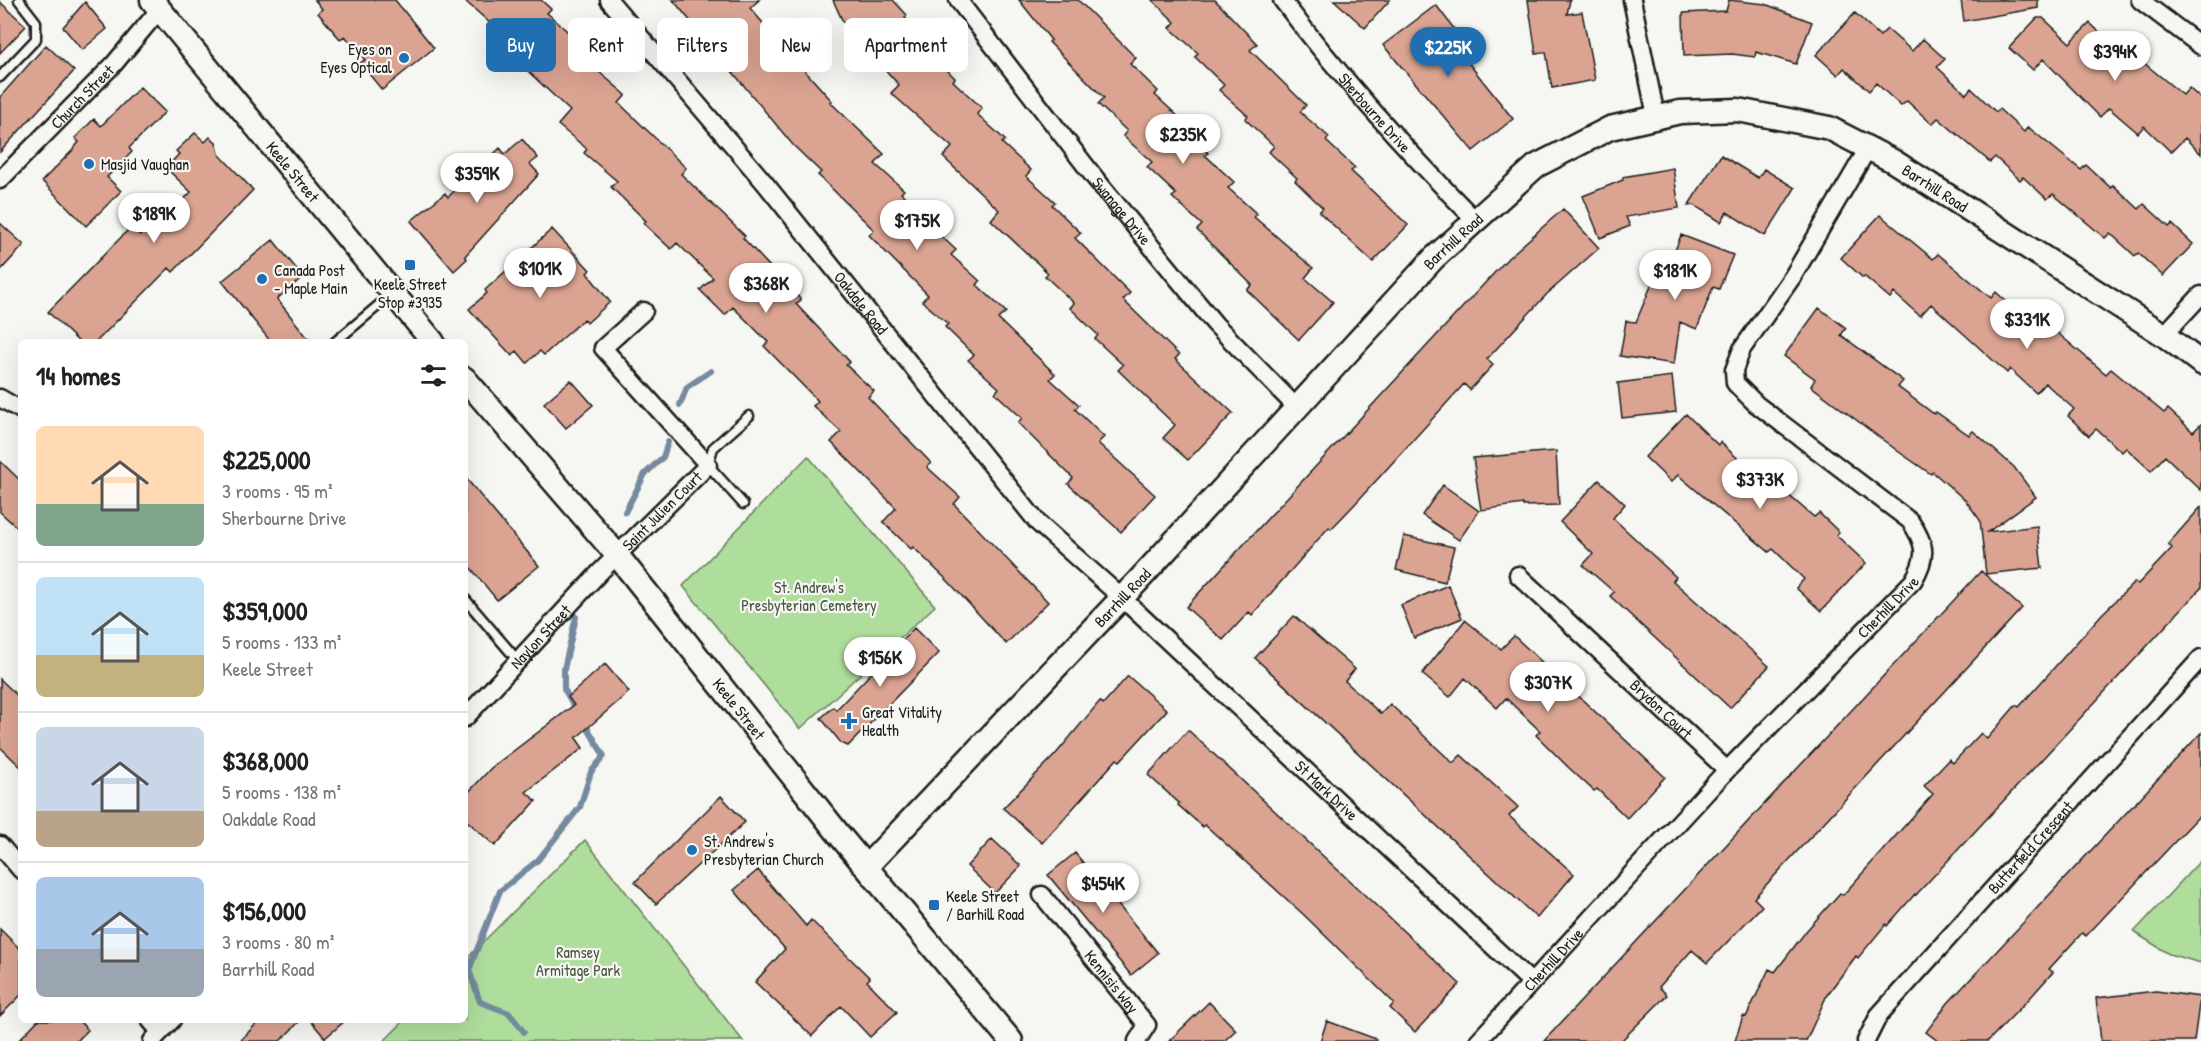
<!DOCTYPE html>
<html lang="en">
<head>
<meta charset="utf-8">
<style>
  body { margin:0; font-family:"Patrick Hand",sans-serif; background:#f2f2f2; color:#222; height:100vh; display:flex; flex-direction:column; font-size:22px; white-space:nowrap }
  * { box-sizing:border-box; margin:0 }
  p { font-size:20px; color:#767676 }
  .icon { flex:none; width:33px; height:33px; fill:none; stroke:currentColor; stroke-width:2; stroke-linecap:round; stroke-linejoin:round }
  .map { position:relative; flex:1; overflow:hidden }
  .panel { position:absolute; left:18px; top:339px; width:450px; height:684px; display:flex; flex-direction:column; background:#fff; border-radius:9px; box-shadow:0 6px 24px #0002 }
  .panel>* { flex:none }
  .hud { position:absolute; left:486px; top:18px; width:570px; height:54px; display:flex; gap:12px }
  .price { position:absolute; translate:-50% -51px; padding:0 14px; border-radius:21px; background:#fff; color:#222; font-size:20px; line-height:39px; filter:drop-shadow(0 2px 3px #0008) }
  .price::after { content:''; position:absolute; left:50%; top:36px; width:18px; height:14px; margin-left:-9px; background:inherit; clip-path:polygon(0 0,100% 0,50% 100%) }
  .price.selected { background:#1f6fb2; color:#fff }
  ul { padding:0; list-style:none }
  li { display:flex; align-items:center; gap:18px; height:150px; padding:0 18px }
  li+li { border-top:2px solid #e0e0e0 }
  li span { display:grid; place-items:center; flex:none; width:168px; height:120px; border-radius:9px; color:#555 }
  li>.icon { margin-inline-start:auto }
  span .icon { width:72px; height:72px; fill:#fffc; stroke-width:1 }
  li b { font-size:26px }
  h2 { display:flex; justify-content:space-between; align-items:center; height:72px; padding:0 18px; font-size:26px }
  .pill { padding:0 21px; border-radius:9px; background:#fff; box-shadow:0 6px 24px #0002; font-size:21px; line-height:54px }
  .pill.selected { background:#1f6fb2; color:#fff }
  .map>svg:first-child { display:block }
  .green { fill:#afdd9c; stroke:#667c5c; stroke-width:1.5 }
  .lines { fill:none; stroke-linecap:round; stroke-linejoin:round }
  .stream { stroke:#74899f; stroke-width:6 }
  .building { fill:#dba492; stroke:#1c1c1c; stroke-width:1.5 }
  .lane-casing { stroke:#1c1c1c; stroke-width:13 }
  .street-casing { stroke:#1c1c1c; stroke-width:21 }
  .secondary-casing { stroke:#1c1c1c; stroke-width:27 }
  .lane { stroke:#f6f6f2; stroke-width:8 }
  .street { stroke:#f6f6f2; stroke-width:16 }
  .secondary { stroke:#f6f6f2; stroke-width:22 }
  .poi-dot { fill:#1f6fb2; stroke:#f6f6f2; stroke-width:2 }
  .labels { text-anchor:middle; stroke-width:4.5; stroke-linejoin:round; paint-order:stroke }
  .poi-label { font-size:16px; fill:#1c1c1c; stroke:#f6f6f2; text-anchor:start }
  .street-label { font-size:16px; fill:#1c1c1c; stroke:#f6f6f2 }
  .park-label { font-size:16px; fill:#485642; stroke:#f6f6f2 }
</style>
</head>
<body>
<div class="map">
<svg width="2201" height="1041" viewBox="0 0 2201 1041">
  <rect width="100%" height="100%" fill="#f6f6f2"/>
  <filter id="ink" filterUnits="userSpaceOnUse"><feTurbulence type="fractalNoise" baseFrequency=".0167" numOctaves="2"/><feDisplacementMap in="SourceGraphic" scale="12" xChannelSelector="R" yChannelSelector="G"/><feConvolveMatrix kernelMatrix="1 2 1 2 8 2 1 2 1" color-interpolation-filters="sRGB"/></filter>
  <g filter="url(#ink)">
    <!-- green -->
    <path class="green" d="M808,456L935,606L800,729L683,586Z
      M585,840L743,1041H384L405,1020H465V960Z
      M2201,860V963L2169,954L2134,932Z"/>
    <g class="lines">
      <!-- stream -->
      <path class="stream" d="M680,405L687,387L711,371
        M625,512L645,474L663,457L668,442
        M576,617L564,669V689L577,711
        M524,1032L509,1013L480,1002L469,970L500,891L538,860L580,807L591,772L604,756L584,722"/>
    </g>
    <!-- building -->
    <path class="building" d="M315,0H395L434,48L382,90L360,63L365,60L345,36L340,39L318,13L322,9Z
      M464,0H541L551,9L547,13L576,39L573,42L601,68L598,71L626,95L619,103L686,168L681,174L745,236L743,238L801,300L796,304L850,362L846,365L874,391L868,397L931,463L927,467L960,497L954,504L1048,602L1006,644L949,582L913,547L911,549L883,522L896,508L831,442L841,432L813,406L818,401L764,346L768,342L733,307L725,315L700,290L713,278L677,243L671,249L643,223L646,221L611,187L617,181L584,153L587,149L558,125L570,111L513,57L517,53L487,26L490,23Z
      M673,0H759L750,8L782,45L786,42L807,69L805,71L832,101L830,102L884,154L875,164L904,190L901,193L931,221L928,224L956,250L951,255L980,281L977,285L1006,312L998,319L1055,374L1050,379L1079,405L1075,409L1104,437L1098,443L1155,495L1121,532L1068,484L1073,478L1018,423L1022,418L995,393L999,388L968,360L974,355L945,327L948,324L922,301L928,295L869,235L874,230L818,175L821,172L793,145Z
      M833,0H893L907,15L905,18L929,42L924,47L955,78L953,81L982,108L977,114L1005,140L1002,143L1031,170L1026,176L1055,202L1052,205L1081,233L1075,238L1130,293L1123,300L1179,355L1175,359L1233,413L1188,460L1163,438L1175,425L1118,370L1123,365L1095,339L1098,335L1070,308L1074,303L1045,276L1048,273L991,220L999,210L943,157L952,147L891,93L899,85L844,24Z
      M1019,0H1078L1136,58L1130,64L1158,91L1155,95L1183,121L1179,125L1208,153L1205,155L1234,182L1228,188L1257,214L1254,217L1313,268L1305,278L1333,302L1299,340L1247,290L1252,285L1197,230L1202,225L1172,197L1176,194L1147,167L1152,162L1123,136L1127,131L1098,104L1104,98L1049,42L1051,40Z
      M1152,0H1215L1257,44L1250,50L1306,105L1300,112L1329,137L1326,141L1355,168L1351,171L1408,225L1373,262L1319,212L1323,208L1295,181L1297,178L1269,152L1274,146L1245,119L1248,116L1219,90L1224,85L1195,57L1198,53L1170,28L1175,22Z
      M1334,0H1390L1365,28Z
      M1528,0H1570L1567,14L1582,12L1595,80L1552,88L1546,52L1536,54Z
      M1729,0L1765,4L1812,22L1796,64L1756,52L1755,57L1732,54L1684,56L1683,13L1726,11Z
      M1961,0H2038V8L1964,21Z
      M0,2L26,26L0,53Z
      M85,2L107,29L82,50L63,27Z
      M1436,5L1455,30L1447,36L1513,119L1473,151L1383,45Z
      M1855,13L1880,36L1887,29L1912,51L1923,39L1945,59L1937,67L1966,94L1971,88L1996,112L1999,109L2024,132L2028,127L2081,170L2086,165L2111,188L2113,185L2139,209L2144,204L2169,227L2172,224L2193,244L2163,276L2138,253L2135,256L2110,233L2105,238L2053,194L2047,199L2023,177L2020,180L1995,157L1990,162L1938,118L1932,124L1907,101L1901,106L1876,83L1869,91L1844,68L1838,75L1816,55Z
      M2037,18H2043L2070,43L2090,23L2118,50L2122,45L2183,95L2189,88L2201,99V154L2185,138L2171,152L2144,126L2138,133L2109,108L2100,117L2043,59L2033,70L2009,48Z
      M46,45L74,71L0,152V97Z
      M140,87L165,112L129,148L132,152L107,177L121,191L86,226L42,181L72,151L79,142L75,138L94,119L101,126Z
      M195,133L205,142L210,137L216,142L219,154L253,190L173,272L169,268L96,342H79L48,312L131,227L140,235L153,221L155,223L162,216L165,219L191,192L166,168L179,154L176,151Z
      M522,139L538,158L530,164L539,174L465,256L467,259L454,271L411,221L445,193L448,197L500,148L505,154Z
      M1721,155L1758,178L1764,169L1795,188L1765,236L1727,212L1721,222L1694,205L1688,206Z
      M1673,168L1679,208L1626,217L1630,226L1600,238L1583,196L1623,180V177Z
      M1563,209L1599,248L1547,294L1487,359L1493,365L1470,390L1464,384L1354,505L1331,529L1329,527L1252,615L1249,612L1223,640L1186,607L1508,258Z
      M1880,215L1933,259L1938,254L1991,298L1996,292L2021,315L2025,311L2050,335L2054,330L2106,374L2111,369L2164,413L2168,409L2193,432L2201,424V490L2165,456L2151,471L2126,448L2122,452L2096,429L2089,436L2068,416L2074,409L2045,383L2036,393L2010,369L2007,373L1931,304L1920,316L1894,293L1890,298L1864,276L1863,278L1841,258Z
      M0,223L24,245L0,271Z
      M552,229L590,270L587,273L610,302L587,323L584,319L544,355L540,351L527,363L517,351L512,356L469,309L487,293L485,290Z
      M1681,235L1733,255L1719,289L1713,287L1697,329L1680,322L1674,364L1620,356L1626,321L1636,322L1656,274L1665,277Z
      M273,240L303,277L277,299L311,342H271L222,281Z
      M1819,308L1846,328L1841,335L1903,381L1898,387L1934,414L1936,412L1969,435L1973,431L2014,467L2036,497L1988,532L2037,526L2042,568L1986,574L1980,520L1966,501L1933,472L1931,474L1899,452L1811,386L1815,379L1784,356Z
      M1672,376L1676,412L1622,418L1618,383Z
      M571,380L593,405L566,428L544,403Z
      M1686,414L1718,445L1720,442L1749,469L1753,465L1814,517L1819,513L1839,532L1836,535L1866,563L1821,611L1796,588L1804,579L1773,549L1769,552L1678,475L1671,482L1645,457Z
      M1556,451L1559,505L1523,506V504L1481,510L1473,458Z
      M0,461L21,481V531L0,512Z
      M465,477L539,566L497,600L465,561Z
      M1599,480L1625,504L1613,518L1676,577L1673,581L1769,666L1730,708L1610,596L1614,592L1583,565L1593,554L1560,522Z
      M1443,485L1479,511L1459,540L1422,515Z
      M2201,507V588L1916,895L1915,894L1887,926L1886,924L1858,958L1856,956L1827,995L1806,1041H1735L1743,1016L1746,1017L1769,969L1775,972L1807,930L1840,893L1843,895L1933,794L1924,786L1949,759L1953,763L1981,733L1987,739L2016,705L2019,707L2102,614L2135,582L2138,584L2172,548L2168,544Z
      M1404,536L1454,547L1445,582L1396,570Z
      M1981,571L2022,608L1754,898L1762,906L1707,963L1692,950L1659,987L1667,995L1621,1041H1544Z
      M1448,585L1462,618L1414,638L1401,605Z
      M1294,616L1355,669L1345,681L1381,714L1390,704L1453,763L1461,755L1518,807L1509,816L1574,874L1537,918L1255,658Z
      M1465,620L1501,649L1514,636L1665,777L1627,818L1597,789L1594,791L1568,767L1536,735L1540,731L1506,698L1497,708L1465,678L1450,697L1422,674Z
      M914,628L939,653L848,746L841,743L821,718L833,707L836,710Z
      M605,664L629,692L576,738L583,748L526,792L536,801L495,846L465,819V796L491,768L574,705L568,697Z
      M1128,676L1167,710L1120,761L1117,759L1042,843L1003,808L1055,755L1100,701L1103,704Z
      M0,679L21,699V767L0,747Z
      M1188,730L1460,984L1415,1032L1390,1008L1394,1003L1304,915L1205,825L1203,827L1178,805L1179,803L1148,775Z
      M2201,733V814L2086,936L2082,933L2049,969L2053,972L2030,998L1988,1041H1938L1926,1032L1948,1003Z
      M721,796L745,822L656,904L635,882Z
      M992,839L1021,866L995,893L967,866Z
      M1075,853L1158,953L1131,975L1048,875Z
      M758,870L806,926L811,920L870,978L867,981L897,1012L870,1037L841,1006L812,1036L755,982L785,949L734,890Z
      M0,929L21,950V995L0,1016Z
      M2156,991L2200,997L2194,1041H2101L2096,998Z
      M1209,1002L1236,1030L1224,1041H1169Z
      M38,1020H78L88,1030L77,1041H18Z
      M260,1020H301L280,1041H240Z
      M310,1020H346L325,1038Z
      M1327,1021L1376,1039V1041H1320Z"/>
    <g class="lines">
      <defs>
        <path id="lane" d="M0,77L36,39V22L19,0
          M335,342L392,294
          M743,504L708,465L713,448L749,416
          M465,599L519,662"/>
        <g id="street">
          <path id="s1" d="M609,0L764,182L1038,523L1122,598L1531,982"/>
          <path id="s2" d="M958,0L1095,178L1215,324L1298,409"/>
          <path id="s3" d="M1282,0C1341,78 1406,150 1475,220"/>
          <path d="M1632,0L1656,116"/>
          <path d="M2140,0L2201,46"/>
          <path id="s4" d="M0,180L114,64L159,10"/>
          <path d="M2164,335L2201,295"/>
          <path d="M0,398L21,410"/>
          <path id="s5" d="M1518,575L1727,770"/>
          <path id="s6" d="M465,718L599,573L708,465L603,348L644,311"/>
          <path d="M0,845L21,870"/>
          <path id="s7" d="M1042,895L1147,1025L1137,1041"/>
          <path d="M150,1020L160,1032"/>
          <path d="M152,1041L172,1020"/>
          <path id="s8" d="M1478,1041L1727,770L1913,581C1928,556 1926,544 1910,521L1756,404L1735,383L1734,370L1742,349L1793,276L1867,150"/>
          <path id="s9" d="M1866,1041L1879,1015L2201,658"/>
        </g>
        <g id="secondary">
          <path id="s10" d="M152,0L433,342"/>
          <path id="s11" d="M465,379L617,555L841,837L1011,1041"/>
          <path id="s12" d="M866,867L1138,581L1434,258L1536,166L1610,128L1680,112L1738,110L1829,128L1893,161L1948,196L2164,335L2201,363"/>
        </g>
      </defs>
      <!-- lane casing -->
      <use href="#lane" class="lane-casing"/>
      <!-- street casing -->
      <use href="#street" class="street-casing"/>
      <!-- secondary casing -->
      <use href="#secondary" class="secondary-casing"/>
      <!-- lane -->
      <use href="#lane" class="lane"/>
      <!-- street -->
      <use href="#street" class="street"/>
      <!-- secondary -->
      <use href="#secondary" class="secondary"/>
    </g>
  </g>
  <!-- markers -->
  <g class="poi-dot">
    <circle cx="404" cy="58" r="6"/>
    <circle cx="89" cy="164" r="6"/>
    <rect x="404" y="259" width="12" height="12" rx="3"/>
    <circle cx="262" cy="279" r="6"/>
    <path d="M846 712h6v6h6v6h-6v6h-6v-6h-6v-6h6z"/>
    <circle cx="692" cy="850" r="6"/>
    <rect x="928" y="899" width="12" height="12" rx="3"/>
  </g>
  <g class="labels">
    <!-- poi labels -->
    <g class="poi-label">
      <text x="392" y="55" text-anchor="end">Eyes on<tspan x="392" dy="18">Eyes Optical</tspan></text>
      <text x="101" y="170">Masjid Vaughan</text>
      <text x="274" y="276">Canada Post<tspan x="274" dy="18">- Maple Main</tspan></text>
      <text x="410" y="290" text-anchor="middle">Keele Street<tspan x="410" dy="18">Stop #3935</tspan></text>
      <text x="862" y="718">Great Vitality<tspan x="862" dy="18">Health</tspan></text>
      <text x="704" y="847">St. Andrew's<tspan x="704" dy="18">Presbyterian Church</tspan></text>
      <text x="946" y="902">Keele Street<tspan x="946" dy="18">/ Barhill Road</tspan></text>
    </g>
    <!-- street labels -->
    <g class="street-label">
      <text dy="6" stroke="none"><textPath href="#s4" startOffset="117">Church Street</textPath></text>
      <text dy="6" stroke="none"><textPath href="#s3" startOffset="146">Sherbourne Drive</textPath></text>
      <text dy="6" stroke="none"><textPath href="#s10" startOffset="222">Keele Street</textPath></text>
      <text dy="6" stroke="none"><textPath href="#s12" startOffset="1398">Barrhill Road</textPath></text>
      <text dy="6" stroke="none"><textPath href="#s2" startOffset="267">Swanage Drive</textPath></text>
      <text dy="6" stroke="none"><textPath href="#s12" startOffset="858">Barrhill Road</textPath></text>
      <text dy="6" stroke="none"><textPath href="#s1" startOffset="394">Oakdale Road</textPath></text>
      <text dy="6" stroke="none"><textPath href="#s6" startOffset="286">Saint Julien Court</textPath></text>
      <text dy="6" stroke="none"><textPath href="#s12" startOffset="372">Barrhill Road</textPath></text>
      <text dy="6" stroke="none"><textPath href="#s8" startOffset="597">Cherhill Drive</textPath></text>
      <text dy="6" stroke="none"><textPath href="#s6" startOffset="111">Naylon Street</textPath></text>
      <text dy="6" stroke="none"><textPath href="#s11" startOffset="429">Keele Street</textPath></text>
      <text dy="6" stroke="none"><textPath href="#s5" startOffset="196">Brydon Court</textPath></text>
      <text dy="6" stroke="none"><textPath href="#s1" startOffset="1070">St Mark Drive</textPath></text>
      <text dy="6" stroke="none"><textPath href="#s9" startOffset="255">Butterfield Crescent</textPath></text>
      <text dy="6" stroke="none"><textPath href="#s8" startOffset="111">Cherhill Drive</textPath></text>
      <text dy="6" stroke="none"><textPath href="#s7" startOffset="111">Kennisis Way</textPath></text>
    </g>
    <!-- park labels -->
    <g class="park-label">
      <text x="809" y="593">St. Andrew's<tspan x="809" dy="18">Presbyterian Cemetery</tspan></text>
      <text x="578" y="958">Ramsey<tspan x="578" dy="18">Armitage Park</tspan></text>
    </g>
  </g>
</svg>
<b class="price selected" style="left:1448px;top:78px">$225K</b>
<b class="price" style="left:2115px;top:82px">$394K</b>
<b class="price" style="left:1183px;top:165px">$235K</b>
<b class="price" style="left:477px;top:204px">$359K</b>
<b class="price" style="left:154px;top:244px">$189K</b>
<b class="price" style="left:917px;top:251px">$175K</b>
<b class="price" style="left:540px;top:299px">$101K</b>
<b class="price" style="left:1675px;top:301px">$181K</b>
<b class="price" style="left:766px;top:314px">$368K</b>
<b class="price" style="left:2027px;top:350px">$331K</b>
<b class="price" style="left:1760px;top:510px">$373K</b>
<b class="price" style="left:880px;top:688px">$156K</b>
<b class="price" style="left:1548px;top:713px">$307K</b>
<b class="price" style="left:1103px;top:914px">$454K</b>
<div class="hud">
<a class="pill selected">Buy</a>
<a class="pill">Rent</a>
<a class="pill">Filters</a>
<a class="pill">New</a>
<a class="pill">Apartment</a>
</div>
<section class="panel">
<h2>14 homes<svg class="icon" aria-label="filters" viewBox="0 0 24 24"><path d="M4 7h16M4 17h16"/><circle cx="9" cy="7" r="2"/><circle cx="15" cy="17" r="2"/></svg></h2>
<ul>
<li><span style="background:linear-gradient(#ffd9b3 65%,#7fa58c 0)"><svg class="icon" aria-label="home" viewBox="0 0 24 24"><path d="M3 11l9-7 9 7M6 9v11h12V9"/></svg></span><div><b>$225,000</b><p>3 rooms · 95 m²</p><p>Sherbourne Drive</p></div></li>
<li><span style="background:linear-gradient(#bfe0f5 65%,#c2b280 0)"><svg class="icon" aria-label="home" viewBox="0 0 24 24"><path d="M3 11l9-7 9 7M6 9v11h12V9"/></svg></span><div><b>$359,000</b><p>5 rooms · 133 m²</p><p>Keele Street</p></div></li>
<li><span style="background:linear-gradient(#c9d6e8 70%,#b9a48a 0)"><svg class="icon" aria-label="home" viewBox="0 0 24 24"><path d="M3 11l9-7 9 7M6 9v11h12V9"/></svg></span><div><b>$368,000</b><p>5 rooms · 138 m²</p><p>Oakdale Road</p></div></li>
<li><span style="background:linear-gradient(#a9c7e8 60%,#9aa5b1 0)"><svg class="icon" aria-label="home" viewBox="0 0 24 24"><path d="M3 11l9-7 9 7M6 9v11h12V9"/></svg></span><div><b>$156,000</b><p>3 rooms · 80 m²</p><p>Barrhill Road</p></div></li>
</ul>
</section>
</div>
</body>
</html>
